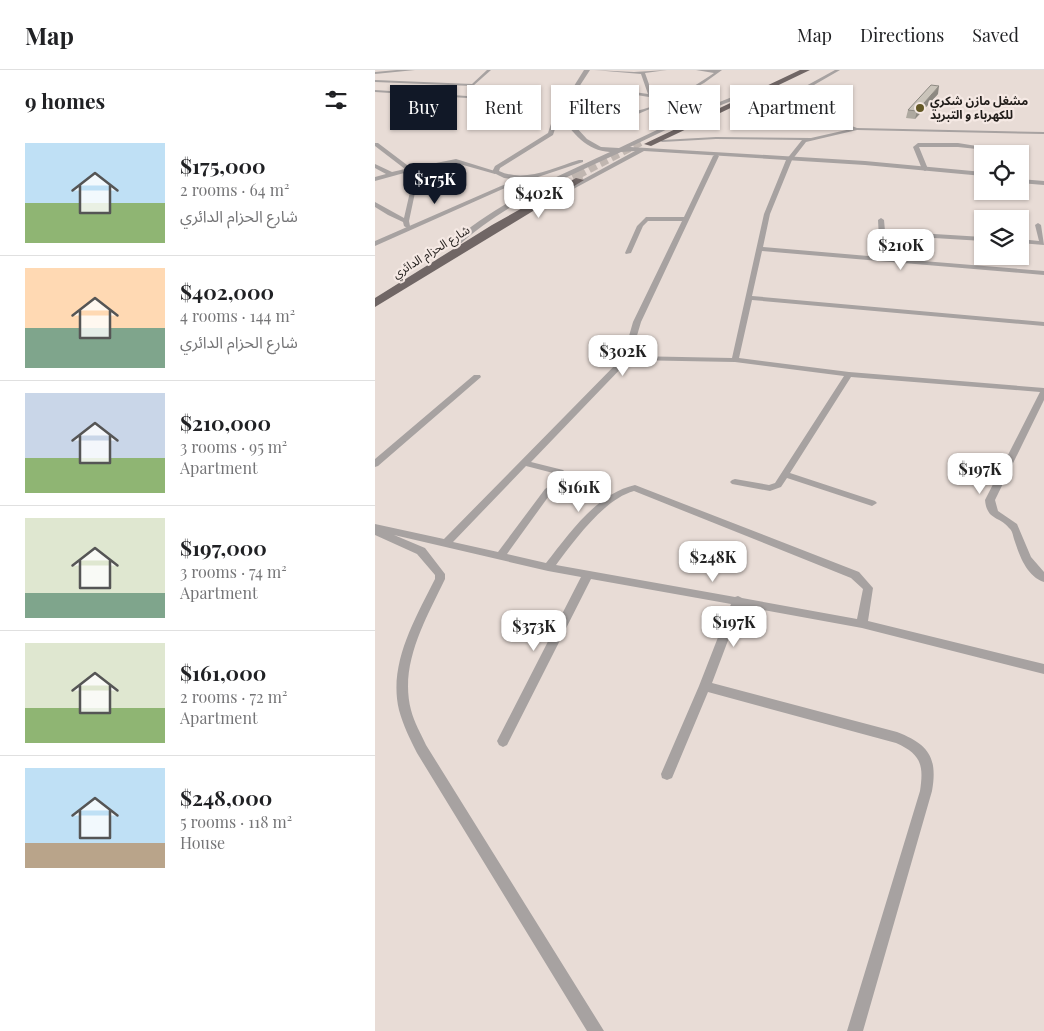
<!DOCTYPE html>
<html lang="en">
<head>
<meta charset="utf-8">
<style>
  body { margin:0; font-family:"Playfair Display","Noto Sans Arabic",serif; background:#f2f2f2; color:#202124; height:100vh; display:flex; flex-direction:column; font-size:19px; white-space:nowrap }
  * { box-sizing:border-box; margin:0 }
  p { font-size:16px; color:#757577 }
  .icon { flex:none; width:28px; height:28px; fill:none; stroke:currentColor; stroke-width:2; stroke-linecap:round; stroke-linejoin:round }
  .map { position:relative; flex:1; overflow:hidden }
  .details { display:flex; flex-direction:column; background:#fff; width:375px }
  .details>* { flex:none }
  .hud { position:absolute; left:15px; top:15px; width:475px; height:45px; display:flex; gap:10px }
  .tools { position:absolute; left:599px; top:75px; display:grid; gap:10px }
  .tools a { display:grid; place-items:center; width:55px; height:55px; border-radius:0px; background:#fff; box-shadow:0 1px 4px #0004; font-size:25px }
  .price { position:absolute; translate:-50% -42px; padding:0 11px; border-radius:10px; background:#fff; color:#222; font-size:16px; line-height:32px; filter:drop-shadow(0 1px 2px #0008) }
  .price::after { content:''; position:absolute; left:50%; top:30px; width:15px; height:11px; margin-left:-8px; background:inherit; clip-path:polygon(0 0,100% 0,50% 100%) }
  .price.current { background:#111827; color:#fff }
  ul { padding:0; list-style:none }
  li { display:flex; align-items:center; gap:15px; height:125px; padding:0 25px }
  li+li { border-top:1px solid #e0e0e0 }
  li span { display:grid; place-items:center; flex:none; width:140px; height:100px; border-radius:0px; color:#555 }
  li>.icon { margin-inline-start:auto }
  span .icon { width:60px; height:60px; fill:#fffc; stroke-width:1 }
  li b { font-size:21px }
  h2 { display:flex; justify-content:space-between; align-items:center; height:60px; padding:0 25px; font-size:21px }
  .tag { padding:0 18px; border-radius:0px; background:#fff; box-shadow:0 1px 4px #0004; font-size:18px; line-height:45px }
  .tag.current { background:#111827; color:#fff }
  header { display:flex; align-items:center; gap:30px; box-sizing:border-box; height:70px; padding:0 25px; background:#fff; border-bottom:1px solid #e0e0e0 }
  header strong { font-size:24px }
  nav { display:flex; gap:28px; margin-inline-start:auto; font-size:18px }
  main { display:flex; flex:1; min-height:0 }
  .map>svg:first-child { display:block }
  .lines { fill:none; stroke-linecap:round; stroke-linejoin:round }
  .trunk-tunnel-far1 { stroke:#c0b6b0; stroke-width:8; stroke-dasharray:8 4.5; stroke-linecap:butt }
  .trunk-tunnel { stroke:#c0b6b0; stroke-width:11; stroke-dasharray:11 5.5; stroke-linecap:butt }
  .minor { fill:#a7a2a1; fill-rule:evenodd }
  .tertiary { fill:#a7a2a1; fill-rule:evenodd }
  .trunk { fill:#706665; fill-rule:evenodd }
  .wall { fill:#aea9a0 }
  .shaded-wall { fill:#8d8982 }
  .building { fill:#cac4ba; stroke:#8d8982 }
  .poi-dot { fill:#635825; stroke:#f5e9e4; stroke-width:2 }
  .labels { text-anchor:middle; stroke-width:4.5; stroke-linejoin:round; paint-order:stroke }
  .far-poi-label { font-size:12px; font-weight:bold; fill:#211d1a; stroke:#f5e9e4; text-anchor:start }
  .far-street-label { font-size:12px; fill:#211d1a; stroke:#f5e9e4 }
</style>
</head>
<body>
<header>
<strong>Map</strong>
<nav><a>Map</a><a>Directions</a><a>Saved</a></nav>
</header>
<main>
<section class="details">
<h2>9 homes<svg class="icon" aria-label="filters" viewBox="0 0 24 24"><path d="M4 7h16M4 17h16"/><circle cx="9" cy="7" r="2"/><circle cx="15" cy="17" r="2"/></svg></h2>
<ul>
<li><span style="background:linear-gradient(#bfe0f5 60%,#8fb573 0)"><svg class="icon" aria-label="home" viewBox="0 0 24 24"><path d="M3 11l9-7 9 7M6 9v11h12V9"/></svg></span><div><b>$175,000</b><p>2 rooms · 64 m²</p><p>شارع الحزام الدائري</p></div></li>
<li><span style="background:linear-gradient(#ffd9b3 60%,#7fa58c 0)"><svg class="icon" aria-label="home" viewBox="0 0 24 24"><path d="M3 11l9-7 9 7M6 9v11h12V9"/></svg></span><div><b>$402,000</b><p>4 rooms · 144 m²</p><p>شارع الحزام الدائري</p></div></li>
<li><span style="background:linear-gradient(#c9d6e8 65%,#8fb573 0)"><svg class="icon" aria-label="home" viewBox="0 0 24 24"><path d="M3 11l9-7 9 7M6 9v11h12V9"/></svg></span><div><b>$210,000</b><p>3 rooms · 95 m²</p><p>Apartment</p></div></li>
<li><span style="background:linear-gradient(#dfe7d0 75%,#7fa58c 0)"><svg class="icon" aria-label="home" viewBox="0 0 24 24"><path d="M3 11l9-7 9 7M6 9v11h12V9"/></svg></span><div><b>$197,000</b><p>3 rooms · 74 m²</p><p>Apartment</p></div></li>
<li><span style="background:linear-gradient(#dfe7d0 65%,#8fb573 0)"><svg class="icon" aria-label="home" viewBox="0 0 24 24"><path d="M3 11l9-7 9 7M6 9v11h12V9"/></svg></span><div><b>$161,000</b><p>2 rooms · 72 m²</p><p>Apartment</p></div></li>
<li><span style="background:linear-gradient(#bfe0f5 75%,#b9a48a 0)"><svg class="icon" aria-label="home" viewBox="0 0 24 24"><path d="M3 11l9-7 9 7M6 9v11h12V9"/></svg></span><div><b>$248,000</b><p>5 rooms · 118 m²</p><p>House</p></div></li>
</ul>
</section>
<div class="map">
<svg width="669" height="961" viewBox="0 0 669 961">
  <rect width="100%" height="100%" fill="#e8dcd6"/>
  <g class="lines">
    <!-- trunk-tunnel-far1 -->
    <path class="trunk-tunnel-far1" d="M203,105L266,72"/>
    <!-- trunk-tunnel -->
    <path class="trunk-tunnel" d="M198,108L206,104"/>
    <!-- minor -->
    <path class="minor" d="M22,0H40L0,4V2Z
      M112,0H116L98,16L0,12V10L97,14Z
      M219,0L259,2L292,0L270,3L280,31L278,32L274,27L218,18H199L201,16H218L273,24L266,4Z
      M321,0H347L329,13L303,27L263,44L237,45L180,40C195,33 227,43 244,43C274,43 315,20 339,3Z
      M460,0H465L413,30L412,32L482,58L669,62V64L482,60L431,72L417,90L395,144L388,177L505,187L503,150L506,148L509,150L510,161L608,167V171L510,165L511,188L669,201V205L387,181L377,226L669,252V256L377,230L364,288L474,302L669,318V330L620,430L623,441L642,454L656,487L669,502V512C651,506 644,484 639,469C638,465 637,460 634,458C625,446 612,451 610,430L665,322L476,307L415,403L500,431L502,433L497,436L412,408L406,417L395,421L357,414L355,412L357,410L360,409L394,415L400,413L469,306L360,292L254,290L156,392L188,400L197,408L176,423L132,484L171,493C195,463 221,424 260,415L484,502L498,518L493,551L669,594V604L487,558L366,536L337,613L522,662C553,674 563,687 557,721L488,961H472L545,721C549,695 546,684 521,673L333,622L297,708L292,710L287,708L286,704L324,616L356,534L216,509L132,675L128,677L124,675L122,671L124,667L206,507L173,501L19,465L50,478L70,504V509C51,549 24,594 36,640C39,652 46,664 51,675L229,961H212L42,683C35,669 28,655 24,640C13,594 40,549 60,509V505L42,484L0,465V454L69,469L248,287L258,252L307,151H273L268,156L256,183L251,184L250,183L262,156L271,147H309L338,86L341,84L344,86L266,252L256,286L357,288L389,144L411,90L427,70L341,69L287,72L285,71L287,70L341,67L436,68L476,59C467,56 442,45 434,46C412,48 386,67 366,51L371,43L407,32L409,28ZM409,35L431,44C414,49 388,60 371,51L375,45ZM151,396L182,404L186,408L170,419L123,482L78,472ZM259,421L476,508L488,519L482,549L367,528L363,526L360,527L181,495C199,471 229,429 259,421Z
      M0,20L92,26L94,27L92,28L0,22Z
      M0,73H3L36,98L81,89L123,102L120,104L81,93L45,99L34,151L35,156L32,158L29,156L28,152L13,145L0,137V132L29,148L40,100L0,111V107L11,104L0,98V94L17,102L30,99L0,76Z
      M583,73L614,78L611,80L583,77H544L553,99L550,101L547,99L538,77L543,73Z
      M663,153L666,155L669,175L645,173V169L664,171L660,155Z
      M99,305H105L106,307L3,396L0,397V389Z"/>
    <!-- tertiary -->
    <path class="tertiary" d="M209,0H215L189,40L200,56L212,69L226,77L244,78L322,41L357,27L359,30L326,43L255,77L490,91L608,102V106L490,95L269,81L189,124L183,123L260,81L246,82C190,108 128,134 82,177H76V173C121,133 181,107 235,82C212,81 197,63 185,44L178,65L125,98L124,101C150,113 177,98 204,90H208V92L130,118L0,176V171L126,116L143,110L129,108L117,102L120,96L173,63L183,32H189Z
      M645,109L669,111V115L645,113Z"/>
    <!-- trunk -->
    <path class="trunk" d="M425,0H435L276,76L269,74Z
      M201,108L209,110L0,237V228L117,155Z"/>
  </g>
  <!-- wall -->
  <path class="wall" d="M563,24L540,49L531,48L533,40Z"/>
  <!-- shaded-wall -->
  <path class="shaded-wall" d="M564,16L563,24L540,49L542,41Z"/>
  <!-- building -->
  <path class="building" d="M556,15L564,16L542,41L533,40Z"/>
  <!-- markers -->
  <circle class="poi-dot" cx="545" cy="38" r="5"/>
  <g class="labels">
    <!-- far-poi labels -->
    <g class="far-poi-label">
      <text x="555" y="35">مشغل مازن شكري<tspan x="555" dy="14">للكهرباء و التبريد</tspan></text>
    </g>
    <!-- far-street labels -->
    <g class="far-street-label">
      <text transform="translate(56 182) rotate(-32)" y="4">شارع الحزام الدائري</text>
    </g>
  </g>
</svg>
<div class="tools">
<a><svg class="icon" aria-label="locate" viewBox="0 0 24 24"><circle cx="12" cy="12" r="6"/><path d="M12 2v4M12 18v4M2 12h4M18 12h4"/></svg></a>
<a><svg class="icon" aria-label="layers" viewBox="0 0 24 24"><path d="M12 4l9 5-9 5-9-5zM3 14l9 5 9-5"/></svg></a>
</div>
<b class="price current" style="left:60px;top:135px">$175K</b>
<b class="price" style="left:164px;top:149px">$402K</b>
<b class="price" style="left:526px;top:201px">$210K</b>
<b class="price" style="left:248px;top:307px">$302K</b>
<b class="price" style="left:605px;top:425px">$197K</b>
<b class="price" style="left:204px;top:443px">$161K</b>
<b class="price" style="left:338px;top:513px">$248K</b>
<b class="price" style="left:359px;top:578px">$197K</b>
<b class="price" style="left:159px;top:582px">$373K</b>
<div class="hud">
<a class="tag current">Buy</a>
<a class="tag">Rent</a>
<a class="tag">Filters</a>
<a class="tag">New</a>
<a class="tag">Apartment</a>
</div>
</div>
</main>
</body>
</html>
